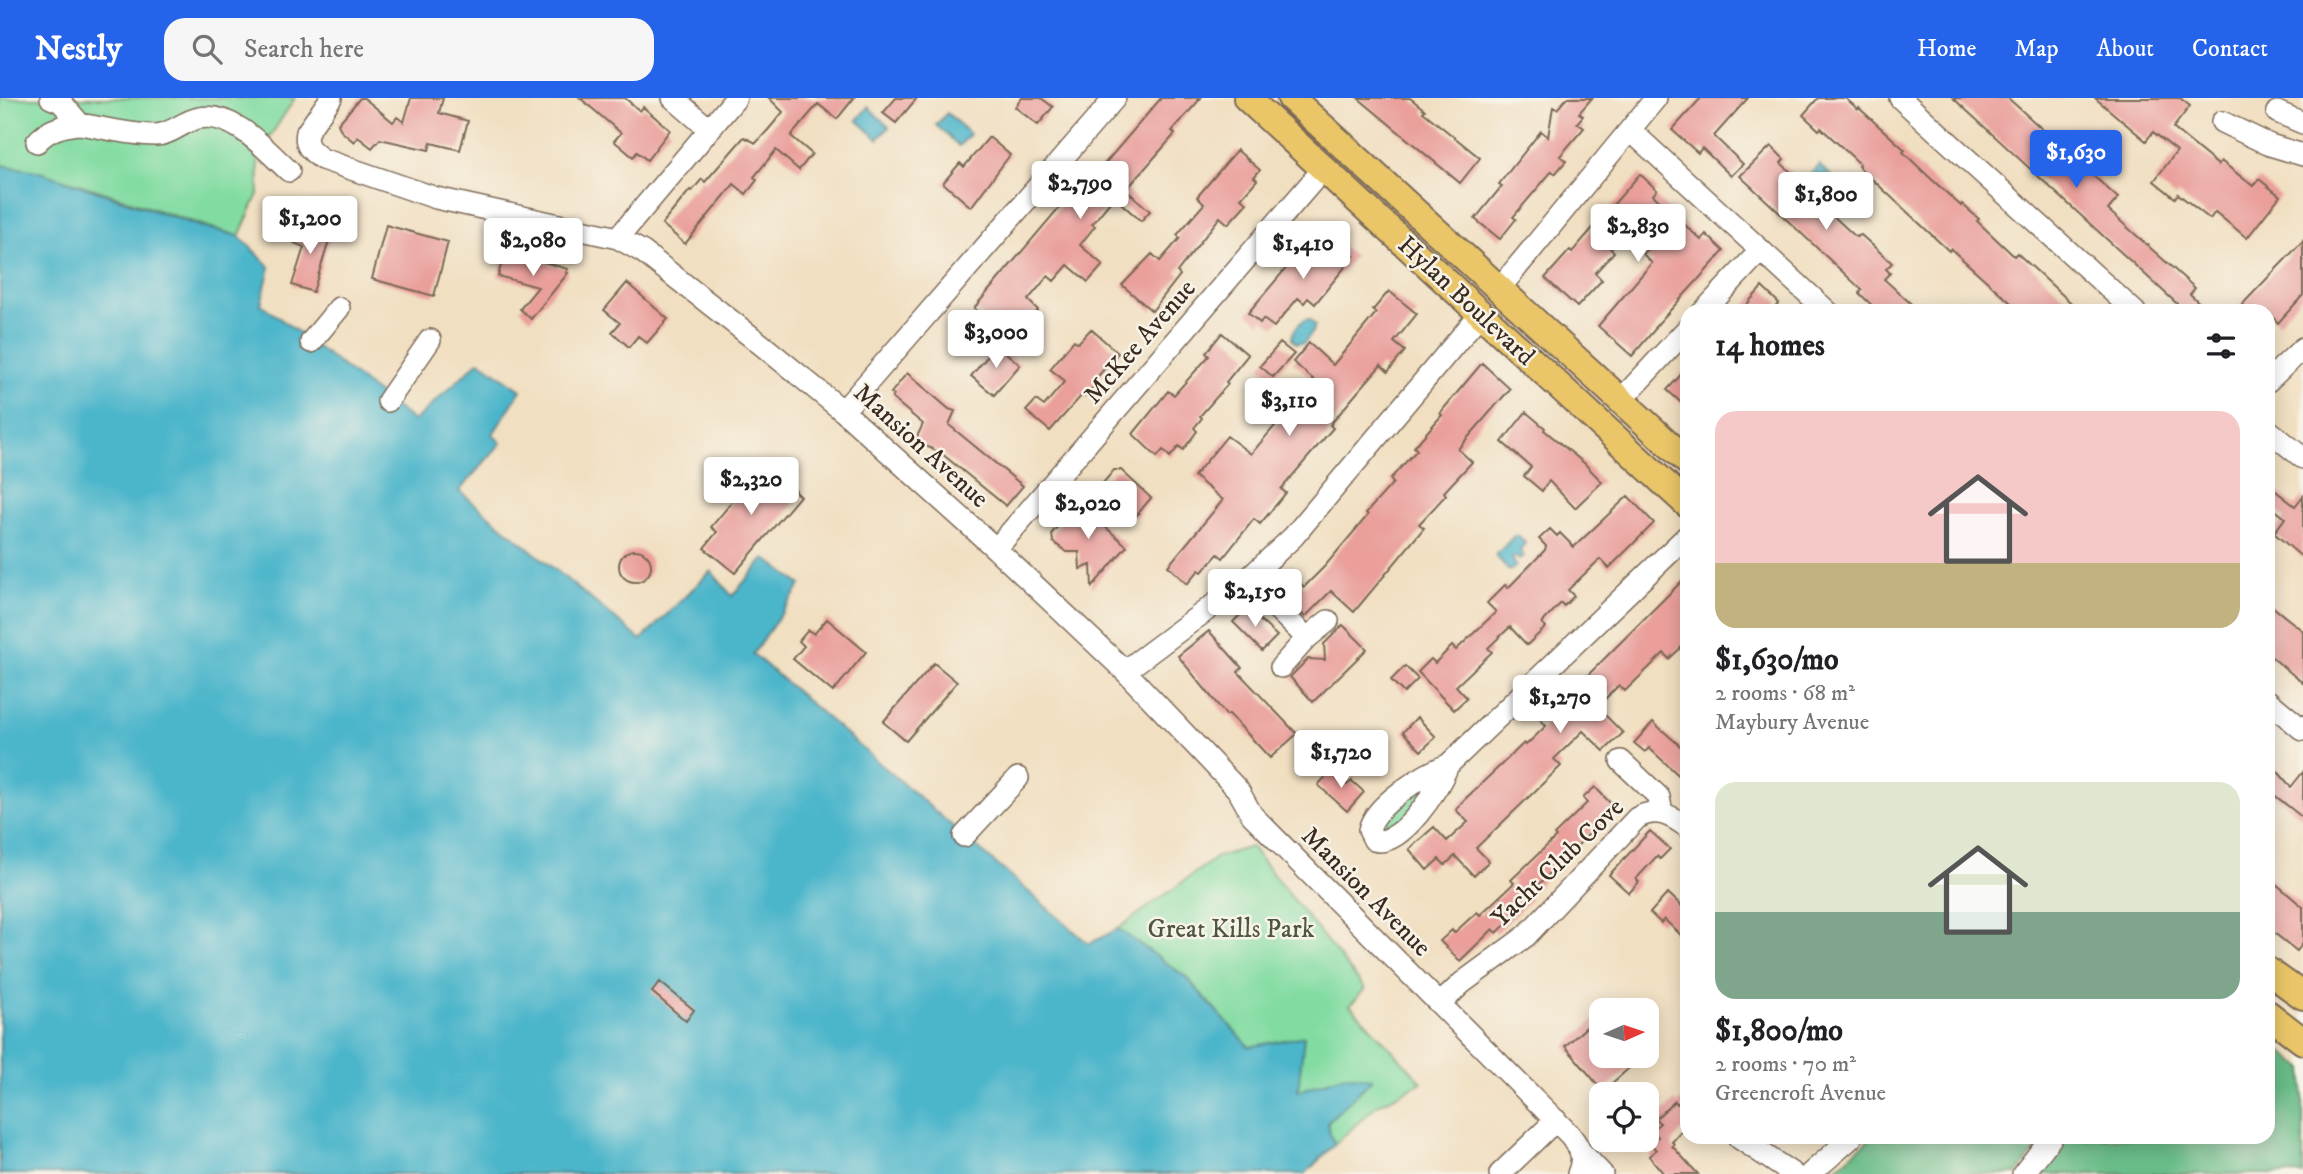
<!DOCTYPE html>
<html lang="en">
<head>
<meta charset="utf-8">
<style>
  body { margin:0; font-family:"IM FELL DW Pica",serif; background:#f6f6f6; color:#202124; height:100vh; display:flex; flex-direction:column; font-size:26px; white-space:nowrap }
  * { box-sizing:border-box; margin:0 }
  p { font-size:23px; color:#757577 }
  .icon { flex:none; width:38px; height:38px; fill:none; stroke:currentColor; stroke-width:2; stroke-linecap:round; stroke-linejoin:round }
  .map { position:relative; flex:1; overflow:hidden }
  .sheet { position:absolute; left:1680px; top:206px; width:595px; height:840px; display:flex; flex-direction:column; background:#fff; border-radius:21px; box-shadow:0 4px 18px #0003 }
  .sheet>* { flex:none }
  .needle { width:46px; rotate:87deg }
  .controls { position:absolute; left:1589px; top:900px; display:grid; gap:14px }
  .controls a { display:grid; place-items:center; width:70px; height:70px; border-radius:14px; background:#fff; box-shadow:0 4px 18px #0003; font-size:35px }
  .price { position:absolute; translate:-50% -60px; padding:0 16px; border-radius:7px; background:#fff; color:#222; font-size:23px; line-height:46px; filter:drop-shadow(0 2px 4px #0008) }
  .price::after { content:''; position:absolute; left:50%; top:42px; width:21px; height:16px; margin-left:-10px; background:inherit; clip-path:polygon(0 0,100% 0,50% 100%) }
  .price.current { background:#2563eb; color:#fff }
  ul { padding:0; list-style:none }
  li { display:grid; align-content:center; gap:14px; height:371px; padding:0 35px }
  li span { display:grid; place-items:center; height:217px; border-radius:21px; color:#555 }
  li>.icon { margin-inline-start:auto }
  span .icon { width:126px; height:126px; fill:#fffc; stroke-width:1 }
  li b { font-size:30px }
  h2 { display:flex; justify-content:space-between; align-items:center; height:84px; padding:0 35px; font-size:30px }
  header { display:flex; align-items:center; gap:42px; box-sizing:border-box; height:98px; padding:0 35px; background:#2563eb; color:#fff }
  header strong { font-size:33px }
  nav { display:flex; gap:38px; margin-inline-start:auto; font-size:24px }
  .search { width:490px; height:63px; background:#f6f6f6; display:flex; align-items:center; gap:18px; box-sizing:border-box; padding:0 24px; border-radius:21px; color:#757577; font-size:26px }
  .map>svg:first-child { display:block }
  .green { fill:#82dca2; stroke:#5e8360; stroke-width:2 }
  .forest { fill:#69bc88; stroke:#527353; stroke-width:2 }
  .water { fill:#4cb5ca; stroke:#447074; stroke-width:2 }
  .building { fill:#ea9f9b }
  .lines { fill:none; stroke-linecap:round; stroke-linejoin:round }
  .minor-casing { stroke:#7b6957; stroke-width:24 }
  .major-casing { stroke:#7b6957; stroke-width:30 }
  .minor { stroke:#fff; stroke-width:21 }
  .major { stroke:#eac669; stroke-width:26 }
  .labels { text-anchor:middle; stroke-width:5; stroke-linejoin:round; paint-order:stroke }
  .street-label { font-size:26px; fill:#3b2a1e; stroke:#f7f3e8 }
  .park-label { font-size:26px; fill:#4d563f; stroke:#f7f3e8 }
</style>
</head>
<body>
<header>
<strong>Nestly</strong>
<div class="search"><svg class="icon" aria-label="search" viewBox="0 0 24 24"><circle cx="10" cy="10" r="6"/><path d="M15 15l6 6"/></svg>Search here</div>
<nav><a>Home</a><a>Map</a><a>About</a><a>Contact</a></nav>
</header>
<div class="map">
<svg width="2303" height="1076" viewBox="0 0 2303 1076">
  <rect width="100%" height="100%" fill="#f7f3e8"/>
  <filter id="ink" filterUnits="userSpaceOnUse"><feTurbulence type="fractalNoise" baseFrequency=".0143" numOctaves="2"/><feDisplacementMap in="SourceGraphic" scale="14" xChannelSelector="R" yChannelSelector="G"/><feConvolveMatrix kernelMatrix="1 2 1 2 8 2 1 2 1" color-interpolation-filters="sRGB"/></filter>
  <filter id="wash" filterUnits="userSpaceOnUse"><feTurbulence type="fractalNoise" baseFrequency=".00686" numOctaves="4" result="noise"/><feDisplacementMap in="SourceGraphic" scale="28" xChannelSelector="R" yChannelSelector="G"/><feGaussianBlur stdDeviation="1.57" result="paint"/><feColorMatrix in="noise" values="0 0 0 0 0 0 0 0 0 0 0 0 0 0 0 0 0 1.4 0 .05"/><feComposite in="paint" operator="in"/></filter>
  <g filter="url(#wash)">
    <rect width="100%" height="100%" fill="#f1dfc1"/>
    <!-- green -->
    <path class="green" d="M0,0H295L258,57L259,94L239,138C159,116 82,81 0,67Z
      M1437,676L1403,727L1381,733L1378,727Z
      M1251,749L1365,891L1350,907L1422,984L1376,1008L1335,1046L1330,1037L1328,1023L1372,981L1346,977L1298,993L1249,949L1186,879L1118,831L1217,759Z"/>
    <!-- forest -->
    <path class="forest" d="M2268,943L2303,970V1076H2031L2059,1040H2268Z
      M1871,1040H2045L2017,1076H1829Z"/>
    <!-- water -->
    <path class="water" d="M868,9L889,29L878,41L857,22Z
      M947,15L970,36L959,48L936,27Z
      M0,67L37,73L200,128L239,138L270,169L261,206L414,323L479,263L521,292L493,336L501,345L459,393L641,542L711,473L732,498L765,460L801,487L753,556L1089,846L1118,831L1186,879L1249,949L1304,938L1298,993L1346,977L1373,981L1328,1023L1330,1037L1335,1046L1305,1076H0Z
      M1819,67L1838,84L1829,94L1810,77Z
      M1309,221L1315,227L1313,233L1304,245H1296L1292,240C1293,232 1300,222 1309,221Z
      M1514,438H1518L1525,445L1520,453L1524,458L1519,462L1515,458L1512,460L1516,468L1511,472H1508L1496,457Z"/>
    <g id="blocks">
      <!-- building -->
      <path class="building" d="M360,0H364L393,24L397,19L404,24L411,0H443L439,15L468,23L460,52L431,45L429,52L380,41L372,50L358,39L354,44L341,33L338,26Z
        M580,0H625L640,13L643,9L670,32L647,62L637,54L633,59L614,43L621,35Z
        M769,0H854L837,21L818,6L791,38L812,56L799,72L776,52L754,79L757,82L746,96L734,86L685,146L662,126L690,92L692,93L702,81L705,84L744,39L756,45L768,32L783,14Z
        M896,0H917L896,25L883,15Z
        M1022,0H1041L1053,9L1038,27L1015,9Z
        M1161,0H1201L1172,33L1175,36L1126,92L1150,113L1141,123L1114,99L1092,126L1095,128L1080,147L1103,167L1088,184L1068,167L1054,183L1048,178L1028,202L1038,212L1010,245L994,232L997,230L974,210L1090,73L1095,77Z
        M1358,0H1410L1425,12L1423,14L1480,60L1460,85Z
        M1567,0H1592L1579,15L1583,18L1577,25L1584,30L1560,58L1566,63L1555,76L1552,73L1513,119L1516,121L1500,141L1475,121L1502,88L1499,86L1541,33L1548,39L1553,9L1557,11Z
        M1701,0H1748L1714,38L1743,66L1731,78L1702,50L1698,55L1672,32Z
        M1818,0H1845L1858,11L1859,10L1905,52L1903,54L1927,77L1961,108L1962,106L1979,121L1977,123L2014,158L2017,155L2081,214H2021L1951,151L1949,153L1858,68L1860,66L1821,30L1819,32L1803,17Z
        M1953,0H2008L2118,100L2108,112L2195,190L2190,196L2209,214H2186Z
        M2095,0H2180L2190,8L2173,30L2218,67L2221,63L2253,88L2259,81L2280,98L2247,140L2215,114L2210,121L2178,96L2175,100L2154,83L2177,53L2153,34L2146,43Z
        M989,39L1010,57L971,109L943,85L960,65L964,69Z
        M1771,48L1784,61L1781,65L1832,113L1830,115L1856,139L1861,137L1892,165L1886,171L1890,175L1884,181L1920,214H1879L1859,195L1862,192L1740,78Z
        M1237,52L1260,72L1254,79L1257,82L1241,100L1247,105L1228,126L1220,119L1177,174L1180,177L1152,213L1122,187L1152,156L1160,163L1180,140L1177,137L1204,106L1197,99Z
        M1640,76L1657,92L1653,97L1701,142L1706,136L1724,153L1655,229L1656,230L1632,258L1598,228L1652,165L1643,156L1650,149L1628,129L1609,149L1614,154L1595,175L1602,182L1577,209L1545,180L1570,152L1572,154Z
        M300,126L331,136L313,194L292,187L304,149L294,145Z
        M386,127L448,144L434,198L372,181Z
        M1327,135L1354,158L1315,206L1308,200L1304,205L1298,200L1274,229L1263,221L1260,225L1248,215L1294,161L1300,167Z
        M2303,143V197L2278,225L2268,214H2235Z
        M505,153L568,171L566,174L568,175L531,221L520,211L538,189L498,178Z
        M627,185L668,221L647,245L638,238L629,249L612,234L620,225L604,212Z
        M1762,189L1779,205L1771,214H1740Z
        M1389,193L1417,216L1394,244L1405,253L1388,274L1381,267L1356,296L1330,327L1333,330L1281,391L1286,395L1260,426L1254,421L1223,460L1218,456L1202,474L1199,472L1187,486L1168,468L1223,402L1194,378L1227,338L1251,356L1314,282L1293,264L1309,245L1333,267L1376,215L1373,212Z
        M1091,231L1118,255L1093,284L1096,286L1085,299L1082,297L1050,333L1026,313L1036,302L1044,308L1065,283L1050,271L1074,242L1078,245Z
        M1222,235L1248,257L1226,284L1228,286L1200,318L1202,320L1194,330L1197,333L1183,352L1179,348L1170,359L1163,352L1157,359L1133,336L1168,293L1174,297L1209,258L1206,255Z
        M1280,245L1294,256L1273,279L1260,268Z
        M997,247L1020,267L994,297L971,278Z
        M1482,265L1510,291L1458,351L1472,364L1444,394L1446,397L1419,426L1424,430L1354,514L1331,493L1305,519L1276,489L1291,475L1304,489L1325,468L1368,417L1366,415L1393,385L1390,381L1417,352L1414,349L1442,317L1440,315Z
        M1687,270V310L1667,292Z
        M907,275L949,311L955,313L949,327L1023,388L1006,408L941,355L915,343L923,326L892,300L894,297L891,295Z
        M1526,314L1545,330L1544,332L1584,365L1602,384L1575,410L1549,383L1542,393L1524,378L1531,369L1502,344Z
        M763,367L771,374L774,370L794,387L793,390L796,392L795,394L800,398L735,475L704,450L717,434L711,429Z
        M1114,372H1121L1151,400L1135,419L1115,402L1105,414L1103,385Z
        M2268,387L2295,408L2303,398V460L2274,435L2285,420L2268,406Z
        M1628,398L1654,425L1609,470L1600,461L1568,492L1574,498L1564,508L1561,505L1542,525L1546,529L1527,547L1510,529L1488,550L1492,554L1456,588L1467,600L1454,612L1418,574L1431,561L1435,565L1452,548L1456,552L1496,514L1487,505L1505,487L1508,490L1545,452L1546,448L1539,441L1550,431L1557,438L1560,435L1574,449Z
        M1078,405L1127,448L1092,489L1091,467L1080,471L1079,454H1067L1053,444L1052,435Z
        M619 468a16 16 0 1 1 32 0a16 16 0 1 1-32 0Z
        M1687,478V544L1669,561L1664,555L1625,593L1619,587L1597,609L1623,635L1604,653L1583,633L1554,661L1561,668L1476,750L1489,763L1474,778L1455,758L1445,767L1439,761L1427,772L1409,751L1434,729L1447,743L1468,724L1456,712L1462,704L1524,645L1526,647L1546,628L1540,621L1563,599L1564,601Z
        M2268,505L2303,533V585L2268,556Z
        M1247,510L1277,538L1262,553L1233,524Z
        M827,521L866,554L833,594L793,561L804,548L799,543L808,532L814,536Z
        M1343,527L1367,551L1313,604L1290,579L1308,561L1325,562L1324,546Z
        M1209,533L1242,570L1238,574L1297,636L1270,660L1229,616L1226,617L1178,558Z
        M934,565L957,584L906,643L883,624Z
        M1405,568L1418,581L1404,595L1391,582Z
        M1417,619L1436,639L1421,653L1403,634Z
        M1653,624L1687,654V685L1649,650L1645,654L1634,645Z
        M2268,662L2291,689L2303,674V720L2268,692Z
        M1331,673L1334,676L1336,675L1347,687L1352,683L1364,694L1347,713L1318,687Z
        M1595,689L1615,710L1527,798L1530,802L1497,835L1493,831L1460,863L1440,843L1452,832L1454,835L1477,814L1480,817L1514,785L1511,782L1556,739L1554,737L1587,705L1583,700Z
        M1650,733L1670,751L1660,761L1657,758L1636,781L1639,784L1629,795L1609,777Z
        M2268,779L2303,809V845L2297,853L2268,830Z
        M1668,795L1687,813V843L1664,821L1661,825L1650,815Z
        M660,884L694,912L686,923L652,894Z
        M1601,916V957H1644L1603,993L1565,948Z
        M1687,997V1027L1672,1044L1674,1046L1672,1048L1698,1076H1664L1649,1058L1656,1052L1651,1046L1658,1039L1652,1032L1660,1025L1655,1021L1675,1003L1677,1006Z"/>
    </g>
  </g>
  <g filter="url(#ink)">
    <use href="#blocks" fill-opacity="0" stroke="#7b6957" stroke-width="2"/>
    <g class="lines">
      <defs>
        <path id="minor" d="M51,0L61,4L80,26C104,30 130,37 155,37C171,37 183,23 199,20C233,13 266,52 289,73
          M331,0L307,34C304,48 311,53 322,61L436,100L618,140L643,154L762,247L843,313L996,451L1125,573L1238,692L1252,717L1570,1037C1581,1051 1585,1059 1578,1076
          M673,0L709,31
          M1900,0L2135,214
          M2277,14L2303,25
          M2222,24L2270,47L2303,57
          M1630,32L1828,214
          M37,44C48,31 63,27 80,26
          M618,140L736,0
          M1499,191L1656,0
          M1703,214L1761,152
          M311,244L339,210
          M2268,283L2303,250
          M388,303L430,242
          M1620,303L1687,231
          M843,313L1115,0
          M2268,332L2303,360
          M996,451L1324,70
          M1247,482L1307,540
          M1281,569L1307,540L1328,523
          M1125,573L1247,482L1293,439L1481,215
          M2268,603L2303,632
          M1621,663L1659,699L1662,715
          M1448,667C1440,689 1401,751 1374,742L1369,732C1374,707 1425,675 1448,667L1687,438
          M964,738L1018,680
          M1440,906L1462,885L1526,838L1637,720C1656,709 1671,717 1687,729
          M1739,1040L1793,1076
          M1582,1055L1602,1076
          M1500,1076L1556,1022
          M1810,1076L1851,1040
          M2023,1076L2051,1040"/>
        <path id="major" d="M1247,0L1687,406
          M1291,0L1687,363
          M2268,873L2303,898
          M2268,916L2303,943"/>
      </defs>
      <!-- minor casing -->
      <use href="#minor" class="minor-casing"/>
      <!-- major casing -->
      <use href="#major" class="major-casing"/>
      <!-- minor -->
      <use href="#minor" class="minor"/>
      <!-- major -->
      <use href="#major" class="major"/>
    </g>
  </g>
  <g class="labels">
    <!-- street labels -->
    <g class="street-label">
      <text transform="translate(1467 202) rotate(43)" y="9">Hylan Boulevard</text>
      <text transform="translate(1139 243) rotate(-49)" y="9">McKee Avenue</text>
      <text transform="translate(922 347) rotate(42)" y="9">Mansion Avenue</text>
      <text transform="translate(1557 764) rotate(-44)" y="9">Yacht Club Cove</text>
      <text transform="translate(1367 793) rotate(45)" y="9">Mansion Avenue</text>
    </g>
    <!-- park labels -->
    <g class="park-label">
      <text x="1231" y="839">Great Kills Park</text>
    </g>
  </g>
</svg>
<div class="controls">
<a><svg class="needle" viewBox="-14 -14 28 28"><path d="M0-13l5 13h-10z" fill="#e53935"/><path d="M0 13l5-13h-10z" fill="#757577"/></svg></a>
<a><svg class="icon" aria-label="locate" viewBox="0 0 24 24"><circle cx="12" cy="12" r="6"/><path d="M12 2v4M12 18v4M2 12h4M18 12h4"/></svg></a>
</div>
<b class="price current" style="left:2076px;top:92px">$1,630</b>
<b class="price" style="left:1080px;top:123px">$2,790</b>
<b class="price" style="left:1826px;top:134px">$1,800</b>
<b class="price" style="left:310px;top:158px">$1,200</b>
<b class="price" style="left:1638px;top:166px">$2,830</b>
<b class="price" style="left:533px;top:180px">$2,080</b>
<b class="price" style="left:1303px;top:183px">$1,410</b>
<b class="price" style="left:996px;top:272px">$3,000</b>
<b class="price" style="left:1289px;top:340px">$3,110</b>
<b class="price" style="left:751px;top:419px">$2,320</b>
<b class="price" style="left:1088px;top:443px">$2,020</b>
<b class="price" style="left:1255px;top:531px">$2,150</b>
<b class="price" style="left:1560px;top:637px">$1,270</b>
<b class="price" style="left:1341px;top:692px">$1,720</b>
<section class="sheet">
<h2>14 homes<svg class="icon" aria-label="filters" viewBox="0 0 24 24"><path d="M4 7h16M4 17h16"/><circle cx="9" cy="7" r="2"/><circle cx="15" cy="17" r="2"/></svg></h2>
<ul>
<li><span style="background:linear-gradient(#f6c9c9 70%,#c2b280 0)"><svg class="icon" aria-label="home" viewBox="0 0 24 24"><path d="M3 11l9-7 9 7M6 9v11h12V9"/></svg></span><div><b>$1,630/mo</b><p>2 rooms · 68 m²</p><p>Maybury Avenue</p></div></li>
<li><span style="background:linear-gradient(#dfe7d0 60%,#7fa58c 0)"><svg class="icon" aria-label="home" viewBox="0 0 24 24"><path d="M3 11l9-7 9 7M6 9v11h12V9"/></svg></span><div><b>$1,800/mo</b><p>2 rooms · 70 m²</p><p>Greencroft Avenue</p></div></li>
</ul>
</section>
</div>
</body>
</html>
